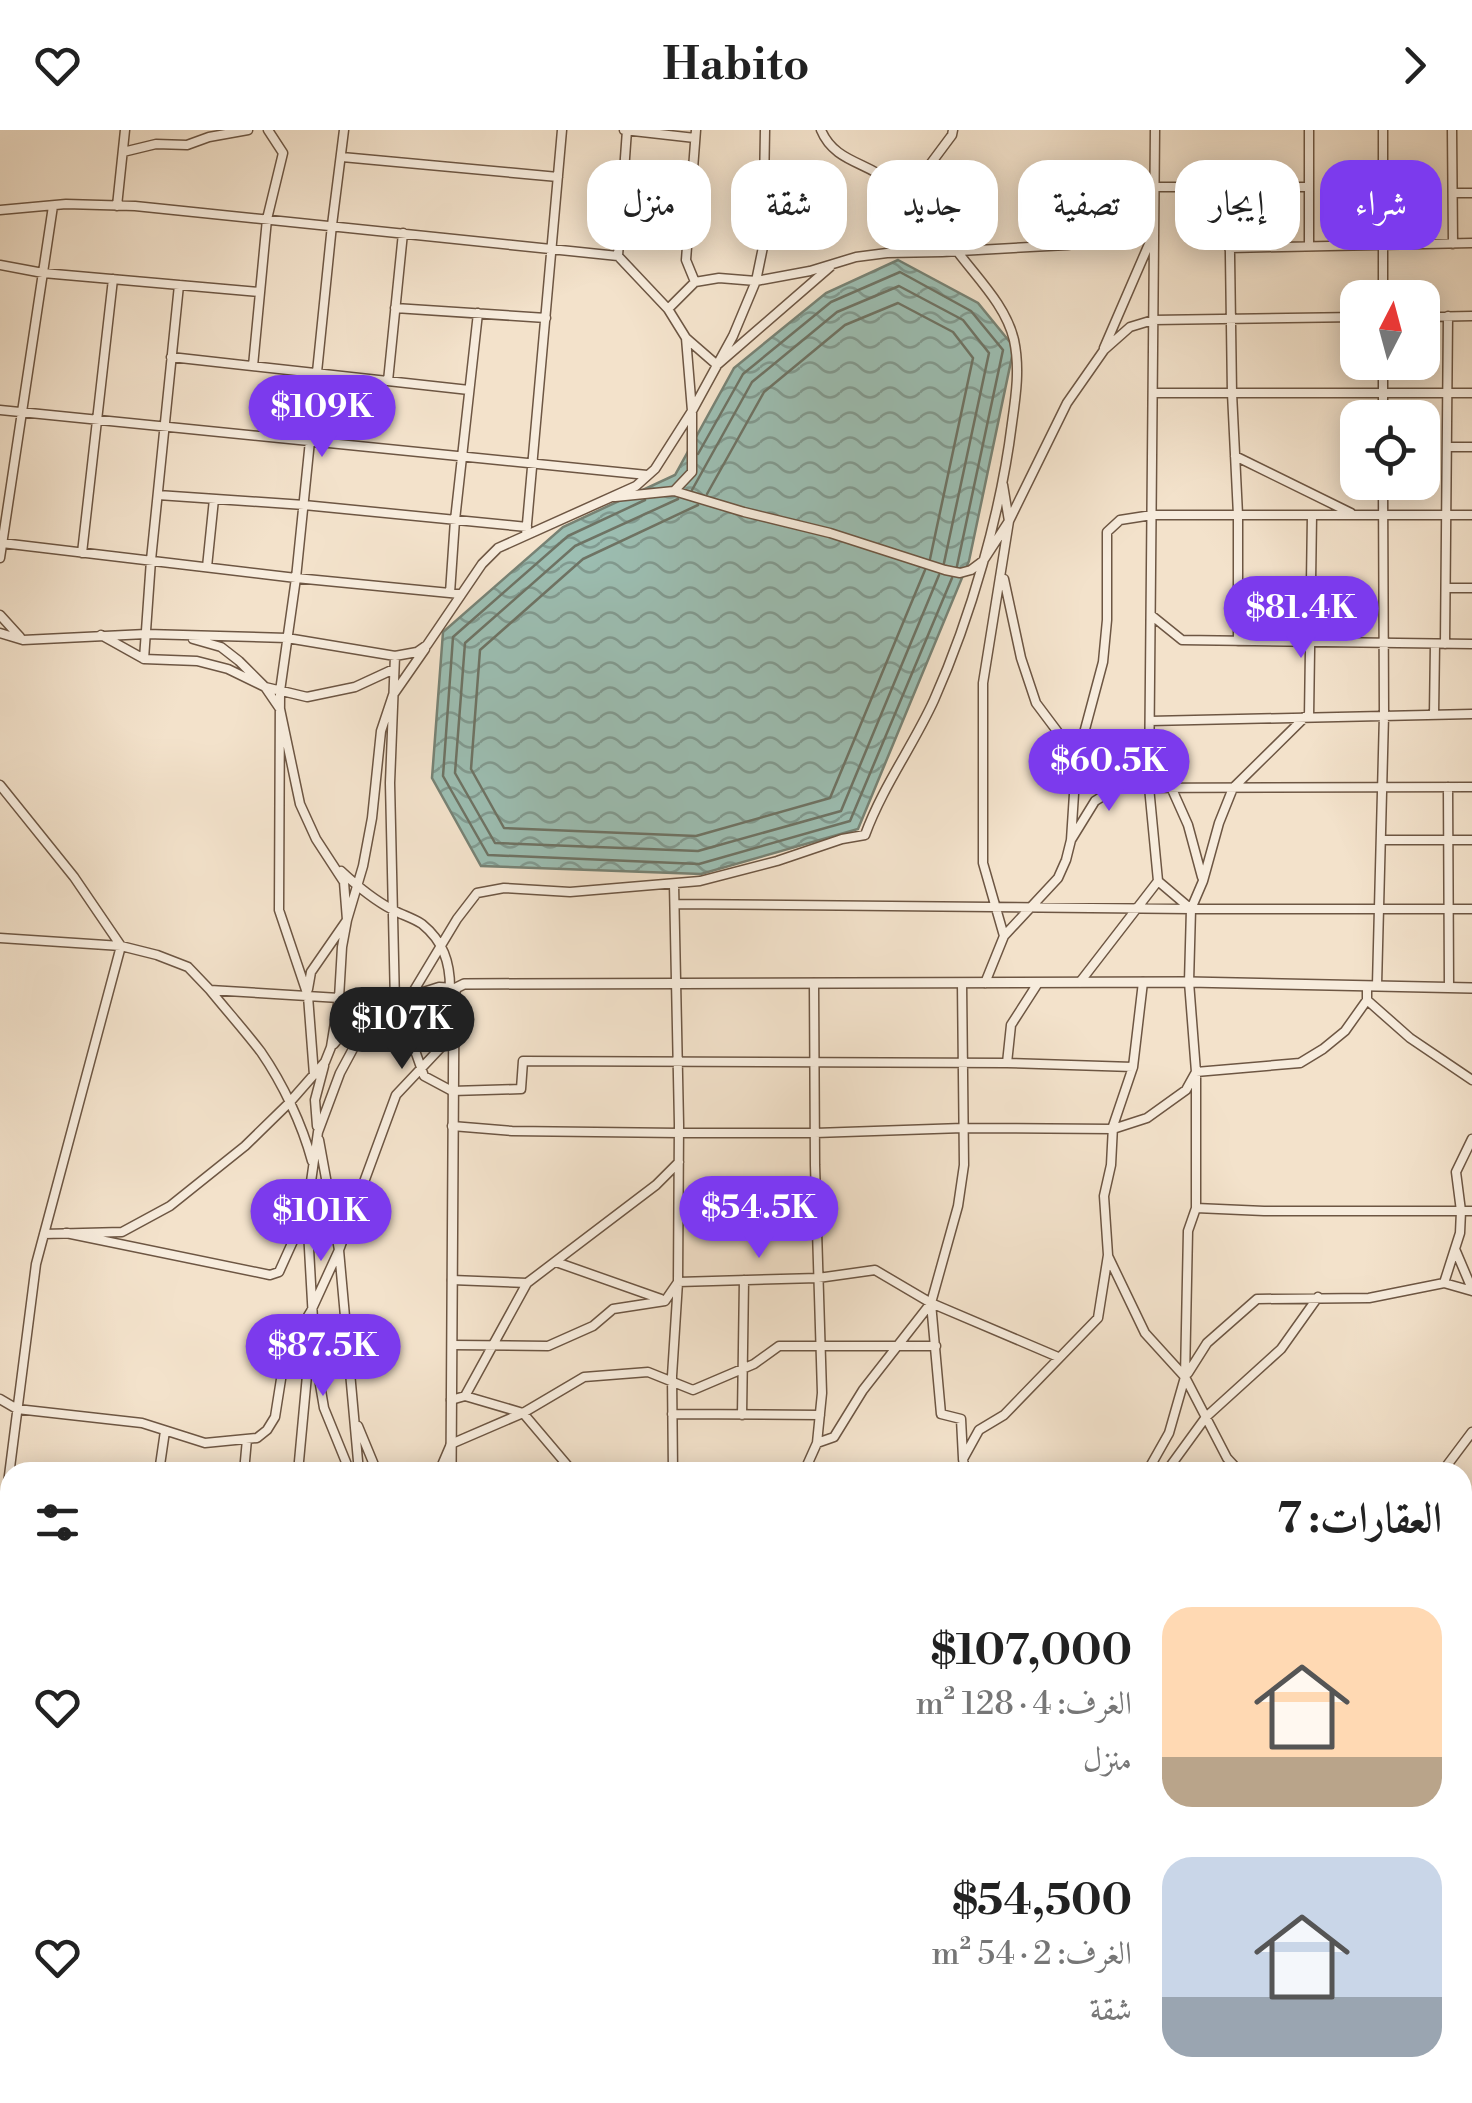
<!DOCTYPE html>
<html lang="ar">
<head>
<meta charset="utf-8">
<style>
  body { margin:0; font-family:"Libre Bodoni",Amiri,serif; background:#f6f6f6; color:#222; direction:rtl; height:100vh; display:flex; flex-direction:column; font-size:38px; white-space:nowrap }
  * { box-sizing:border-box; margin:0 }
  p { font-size:32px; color:#767676 }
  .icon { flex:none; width:55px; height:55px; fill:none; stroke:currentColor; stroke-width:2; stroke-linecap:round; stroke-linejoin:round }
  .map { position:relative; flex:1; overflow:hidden; direction:ltr }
  .drawer { position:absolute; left:0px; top:1332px; width:1472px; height:642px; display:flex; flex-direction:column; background:#fff; border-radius:30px 30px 0 0; box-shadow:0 5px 25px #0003; direction:rtl }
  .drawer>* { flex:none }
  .guide { position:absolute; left:30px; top:30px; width:1412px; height:90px; direction:rtl; display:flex; gap:20px }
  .needle { width:65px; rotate:6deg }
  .controls { position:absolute; left:1340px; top:150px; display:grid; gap:20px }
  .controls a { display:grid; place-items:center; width:100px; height:100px; border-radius:20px; background:#fff; box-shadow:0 5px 25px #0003; font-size:50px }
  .price { position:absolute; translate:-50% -85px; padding:0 22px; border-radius:35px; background:#7c3aed; color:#fff; font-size:32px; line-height:65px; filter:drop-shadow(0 2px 5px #0008) }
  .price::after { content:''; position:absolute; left:50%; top:60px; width:30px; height:22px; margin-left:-15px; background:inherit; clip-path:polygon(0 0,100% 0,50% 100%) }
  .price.current { background:#222; color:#fff }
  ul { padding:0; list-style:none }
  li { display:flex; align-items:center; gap:30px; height:250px; padding:0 30px }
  li span { display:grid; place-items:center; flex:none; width:280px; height:200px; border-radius:30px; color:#555 }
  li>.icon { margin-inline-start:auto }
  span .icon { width:120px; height:120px; fill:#fffc; stroke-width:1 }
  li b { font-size:42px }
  h2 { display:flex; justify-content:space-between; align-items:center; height:120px; padding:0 30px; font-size:42px }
  .tag { padding:0 35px; border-radius:30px; background:#fff; box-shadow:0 5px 25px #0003; font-size:35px; line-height:90px }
  .tag.current { background:#7c3aed; color:#fff }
  header { display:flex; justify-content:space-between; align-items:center; height:130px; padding:0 30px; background:#fff; font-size:45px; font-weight:700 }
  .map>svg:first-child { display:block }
  .water { fill:url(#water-waves); stroke:#778274; stroke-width:2.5 }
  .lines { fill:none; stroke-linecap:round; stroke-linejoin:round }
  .shore { stroke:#6e7364; stroke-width:2.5 }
  .minor-casing { stroke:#6d5643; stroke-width:11 }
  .tertiary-casing { stroke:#6d5643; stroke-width:12 }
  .minor { stroke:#f7ecdd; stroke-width:8 }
  .tertiary { stroke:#f7ecdd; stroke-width:9 }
</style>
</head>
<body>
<header><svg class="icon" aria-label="forward" viewBox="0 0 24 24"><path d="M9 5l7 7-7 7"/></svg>Habito<svg class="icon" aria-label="heart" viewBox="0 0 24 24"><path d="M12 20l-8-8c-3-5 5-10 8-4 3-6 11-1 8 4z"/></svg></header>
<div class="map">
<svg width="1472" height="1973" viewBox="0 0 1472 1973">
  <defs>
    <pattern id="water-waves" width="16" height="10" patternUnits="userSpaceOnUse" patternTransform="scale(2.5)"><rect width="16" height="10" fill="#9cbeb2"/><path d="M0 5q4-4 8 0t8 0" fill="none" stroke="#819a90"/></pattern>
  </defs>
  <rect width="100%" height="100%" fill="#f3e2cb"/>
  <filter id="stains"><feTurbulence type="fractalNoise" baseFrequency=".002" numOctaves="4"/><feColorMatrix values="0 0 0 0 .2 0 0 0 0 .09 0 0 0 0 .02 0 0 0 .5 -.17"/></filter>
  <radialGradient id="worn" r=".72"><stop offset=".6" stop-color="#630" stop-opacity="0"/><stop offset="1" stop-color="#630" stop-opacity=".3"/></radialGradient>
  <!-- water -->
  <path class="water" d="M898,130L978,173L1014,217L969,431L858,699L701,744L481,736L432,648L443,502L563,397L675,345L734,238L826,163Z"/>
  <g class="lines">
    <!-- shore -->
    <path class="shore" d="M698,324L743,244L831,172L900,142L971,181L1003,220L957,436
      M692,360L752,252L837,182L899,156L963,190L989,223L944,433
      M707,364L764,262L845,195L898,173L953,202L973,228L930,429
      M678,369L575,416L465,513L455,643L495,713L698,721L841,681L939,445
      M645,370L568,406L453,507L443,646L488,725L699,734L850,691L952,448
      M698,375L583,429L480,520L471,639L504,698L696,706L830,668L925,440"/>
    <defs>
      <path id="minor" d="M624,0L695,8
        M821,0C839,44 896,28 905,83
        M1155,0L1149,657L1158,751L1191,779
        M1383,0V168
        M1452,0L1453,114
        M123,22L156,14L187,15L209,7L248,0
        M342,27L558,47
        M1155,57H1309
        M1229,57L1232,263H1472
        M1453,63H1472
        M117,76L125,0
        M0,80L66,74L135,76L618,126L668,179L695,152L719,148L756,151L763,117L765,0
        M1309,115V0
        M1229,118L1472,113
        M897,123L906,85L917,52L952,5L953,0
        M618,126L627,0
        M0,135L43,143L260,162
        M695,152L686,130L696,0
        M395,178L546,188
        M668,179L686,208L692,281V342L674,361
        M1422,187L1472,186
        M686,208L717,235L830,137
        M1104,218L1152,107
        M171,227L469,260
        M1383,232V288
        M253,236L267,89L283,23L268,0
        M388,251L403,103
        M1153,263H1232L1238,385V511
        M0,280L647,345
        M1447,317H1472
        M1235,326L1351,383
        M158,365L304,375L527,397
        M615,367L674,361L744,382L830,403L945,440L960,443L971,440L983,431L1009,391L1067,273L1104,220L1130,197L1153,190L1358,187
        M526,405L562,0
        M2,413L296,448L460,464
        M82,423L113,149
        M0,428L53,76
        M207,437L214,369
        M1004,449L1021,528L1036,573L1066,613L1076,633
        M1446,458H1472
        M450,463L455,390L478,183
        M0,485L20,507
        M1151,485L1182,510L1472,514
        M0,503L23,510L146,504L287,508L395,526L417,522L427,515L482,434L498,418L636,356L655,339L692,281L733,206L756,151L810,141L856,127L887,123L942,122L1067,115L1154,103
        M101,505L144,529L197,531L228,539L265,557L307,567L355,557L394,539
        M193,509L221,517L239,531L265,557L280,579L300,674L316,709L344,752L347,790L311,842L308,859
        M1445,514L1448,186
        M395,526L390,653L395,874L400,878L424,946L452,961L521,959L523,931L1007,933L1011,895L1038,853
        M144,529L151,430L179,155
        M1434,585L1435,514
        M1309,587L1312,385
        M1150,591L1472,584
        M0,655L74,747L121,816L157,825L188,837L210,860L388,871L395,874
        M1171,657L1188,695L1202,747
        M1448,657L1449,857
        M1071,710L1095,671L1116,658L1472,657
        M1381,710H1472
        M341,741C357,756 374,770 393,780C402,785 413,788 422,794C443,811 450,832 450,858
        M675,774L1191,779H1472
        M1004,806L1058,748L1066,730L1071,710L1076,633L1103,532L1107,490V402L1120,390L1152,385H1472
        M0,808L121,816L36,1134L0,1416
        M1080,852L1158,751
        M962,853L964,1035L958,1076L931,1173L941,1284L961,1289L963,1328
        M985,853L1004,806L983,733V553L1009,391L1003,355
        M1377,855L1384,585L1383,352
        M210,860C227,881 245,901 261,922C283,954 302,994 312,1031
        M414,865L439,857L454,858
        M1367,870L1410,908L1472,950
        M334,914C349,893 375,884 397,873
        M1007,933L1133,937
        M314,945L308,866L279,780L280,561L296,448L332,95L344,0
        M317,996L315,970L324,936
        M452,996L512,1001L679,1003H815L963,998L1113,999L1147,988L1186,960L1196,942L1300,933L1323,919L1345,901L1367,870V857
        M319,1010L339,1120L359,1342
        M1196,1078L1264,1081H1472
        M307,1083L315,1225L324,1278L350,1342
        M66,1103L270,1145L279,1142L307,1080L318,1002L340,943L354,917L364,906L400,878L410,867L457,789L477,763L504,758L570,762L700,751L777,731L842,709L865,705C883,656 913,616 934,570C971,487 1001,382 1012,293C1016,265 1020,238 1014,210C1006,176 978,149 957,121
        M44,1104L122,1102L170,1076L245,1016L289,973L325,932L331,917L339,868L342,817L347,790L363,736L372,688L381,601L393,565L425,519
        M1455,1119L1472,1159
        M1108,1126L1145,1203L1185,1247L1227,1328L1240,1342
        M556,1132L661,1169
        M452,1150L527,1153L656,1055L679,1032
        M1444,1153L1472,1161
        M452,1215L548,1216L593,1196L613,1179L665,1171L678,1152L818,1148L875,1140L931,1173L1058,1227
        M1188,1243L1207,1213L1257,1169L1369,1168L1444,1153L1460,1103L1461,1081L1456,1042L1472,1009
        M465,1266L527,1153
        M0,1269L17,1279L142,1293L205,1313L257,1308L267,1300L275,1287L285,1224L311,1181L339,1120L396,965L446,912L453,896
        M451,1270L465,1266L523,1283L573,1342
        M672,1284L820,1285
        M742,1285L744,1150
        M358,1296L377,1342
        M817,1313L834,1307L863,1260L931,1173
        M159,1342L165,1301
        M244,1342L247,1309
        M298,1342L310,1213
        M439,1342L451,1314L523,1283L584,1247L648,1242L693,1260L754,1234L779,1216H936
        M673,1342L672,1246L678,1152L679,994L674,754
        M804,1342L817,1313L822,1263L815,1035L814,853
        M965,1342L963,1329L979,1300L1004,1285L1098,1188L1108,1125L1104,1066L1111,1035L1113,996L1133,937L1143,852
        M1147,1342L1169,1303L1185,1247L1188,1101L1196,1078V942L1189,852L1191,779L1203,751L1219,693L1233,658L1305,587
        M1166,1342L1206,1287L1281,1219L1318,1167
        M1442,1342L1472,1302
        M1462,1429H1472
        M1462,1503H1472
        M0,1522L10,1523
        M1462,1618L1472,1609
        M0,1665H10
        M0,1759L10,1760
        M0,1845L10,1846
        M1462,1861L1472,1879
        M1462,1921L1472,1916
        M680,1965L690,1973
        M1054,1965L1055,1973
        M39,1973L40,1965
        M188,1973L189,1965
        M783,1973L787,1965"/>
      <path id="tertiary" d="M451,1342L454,866L456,858L464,854L1189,852L1472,858
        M344,1973L345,1965"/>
    </defs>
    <!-- minor casing -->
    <use href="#minor" class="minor-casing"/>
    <!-- tertiary casing -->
    <use href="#tertiary" class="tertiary-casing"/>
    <!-- minor -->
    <use href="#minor" class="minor"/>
    <!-- tertiary -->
    <use href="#tertiary" class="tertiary"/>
  </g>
  <rect width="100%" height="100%" filter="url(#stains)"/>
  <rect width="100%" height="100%" fill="url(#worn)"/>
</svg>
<div class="controls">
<a><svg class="needle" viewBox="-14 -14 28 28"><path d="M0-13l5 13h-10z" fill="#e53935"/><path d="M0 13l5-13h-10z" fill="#767676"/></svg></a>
<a><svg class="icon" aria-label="locate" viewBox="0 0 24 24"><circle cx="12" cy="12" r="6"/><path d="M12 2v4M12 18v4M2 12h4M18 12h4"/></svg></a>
</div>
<b class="price" style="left:322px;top:330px">$109K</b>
<b class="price" style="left:1301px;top:531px">$81.4K</b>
<b class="price" style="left:1109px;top:684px">$60.5K</b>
<b class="price current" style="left:402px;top:942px">$107K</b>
<b class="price" style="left:759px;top:1131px">$54.5K</b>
<b class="price" style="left:321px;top:1134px">$101K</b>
<b class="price" style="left:323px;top:1269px">$87.5K</b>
<div class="guide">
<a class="tag current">شراء</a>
<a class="tag">إيجار</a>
<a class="tag">تصفية</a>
<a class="tag">جديد</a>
<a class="tag">شقة</a>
<a class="tag">منزل</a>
</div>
<section class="drawer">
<h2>العقارات: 7<svg class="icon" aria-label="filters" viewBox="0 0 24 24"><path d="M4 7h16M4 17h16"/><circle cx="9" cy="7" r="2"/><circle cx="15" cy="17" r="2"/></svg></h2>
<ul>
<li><span style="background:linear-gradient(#ffd9b3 75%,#b9a48a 0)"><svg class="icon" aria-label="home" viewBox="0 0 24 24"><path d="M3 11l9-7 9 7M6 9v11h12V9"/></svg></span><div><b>$107,000</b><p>الغرف: 4 · 128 m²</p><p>منزل</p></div><svg class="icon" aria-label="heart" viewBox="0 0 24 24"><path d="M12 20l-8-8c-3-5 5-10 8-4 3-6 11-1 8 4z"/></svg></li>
<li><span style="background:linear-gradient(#c9d6e8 70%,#9aa5b1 0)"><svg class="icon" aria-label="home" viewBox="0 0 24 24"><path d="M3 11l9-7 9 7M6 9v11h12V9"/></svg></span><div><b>$54,500</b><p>الغرف: 2 · 54 m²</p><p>شقة</p></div><svg class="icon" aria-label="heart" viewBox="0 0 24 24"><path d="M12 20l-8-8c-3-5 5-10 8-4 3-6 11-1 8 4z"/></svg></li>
</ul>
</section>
</div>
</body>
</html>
